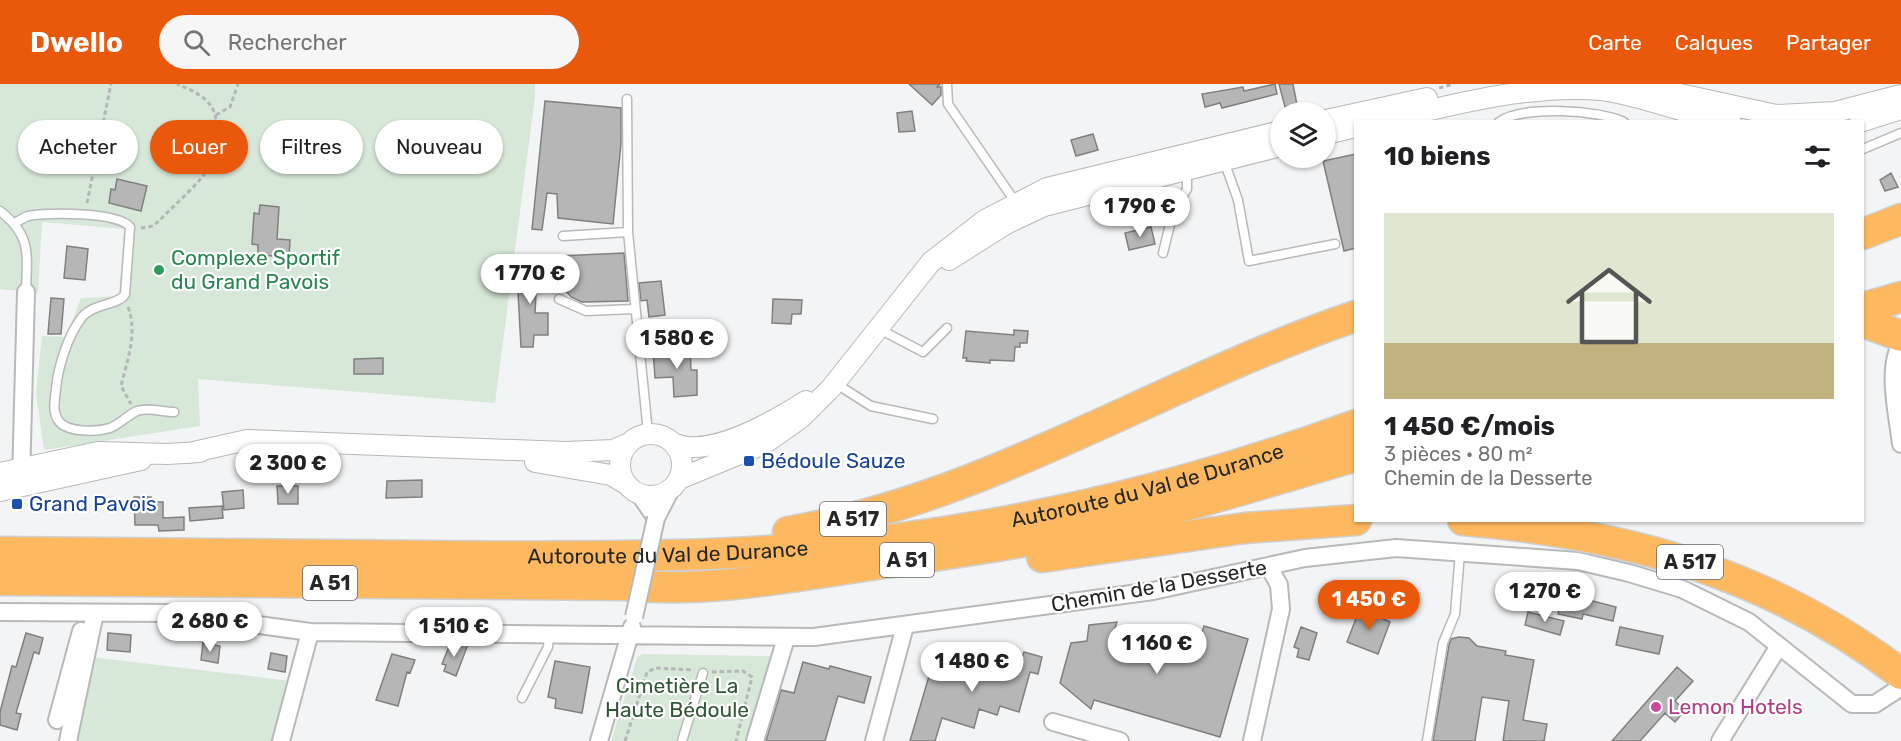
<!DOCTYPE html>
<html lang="fr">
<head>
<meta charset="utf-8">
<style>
  body { margin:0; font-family:Rubik,sans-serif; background:#f6f6f6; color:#202124; height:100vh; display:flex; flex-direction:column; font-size:22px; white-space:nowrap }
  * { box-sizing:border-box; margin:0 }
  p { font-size:20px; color:#757577 }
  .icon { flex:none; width:33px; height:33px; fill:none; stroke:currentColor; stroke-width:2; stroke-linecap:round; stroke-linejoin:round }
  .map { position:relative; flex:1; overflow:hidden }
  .side { position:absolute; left:1354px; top:36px; width:510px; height:402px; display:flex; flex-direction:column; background:#fff; border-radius:0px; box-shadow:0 2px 4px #0004 }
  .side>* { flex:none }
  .guide { position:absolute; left:18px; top:36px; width:570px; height:54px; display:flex; gap:12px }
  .tools { position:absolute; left:1270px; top:18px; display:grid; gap:12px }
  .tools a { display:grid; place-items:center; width:66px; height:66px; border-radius:50%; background:#fff; box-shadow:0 2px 4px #0004; font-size:30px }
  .price { position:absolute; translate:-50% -51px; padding:0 14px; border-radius:21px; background:#fff; color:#222; font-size:20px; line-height:39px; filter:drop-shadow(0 2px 3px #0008) }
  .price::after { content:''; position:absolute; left:50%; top:36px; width:18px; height:14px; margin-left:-9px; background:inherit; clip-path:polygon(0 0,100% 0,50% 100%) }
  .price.current { background:#ea580c; color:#fff }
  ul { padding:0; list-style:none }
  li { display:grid; align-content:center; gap:12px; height:318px; padding:0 30px }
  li+li { border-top:2px solid #e0e0e0 }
  li span { display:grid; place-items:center; height:186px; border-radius:0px; color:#555 }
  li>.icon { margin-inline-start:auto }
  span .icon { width:108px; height:108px; fill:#fffc; stroke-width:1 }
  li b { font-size:26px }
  h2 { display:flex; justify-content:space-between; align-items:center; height:72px; padding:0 30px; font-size:26px }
  .chip { padding:0 21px; border-radius:27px; background:#fff; box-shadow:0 2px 4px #0004; font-size:21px; line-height:54px }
  .chip.current { background:#ea580c; color:#fff }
  header { display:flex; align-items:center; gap:36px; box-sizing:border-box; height:84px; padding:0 30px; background:#ea580c; color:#fff }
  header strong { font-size:28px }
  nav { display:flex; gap:33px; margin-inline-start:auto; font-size:21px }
  .search { width:420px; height:54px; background:#f6f6f6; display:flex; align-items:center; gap:15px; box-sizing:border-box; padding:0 21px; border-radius:33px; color:#757577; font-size:22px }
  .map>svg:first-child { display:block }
  .green { fill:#d7e7d8 }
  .building { fill:#b6b6b7; stroke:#808081; stroke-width:1.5 }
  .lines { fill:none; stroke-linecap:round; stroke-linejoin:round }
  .service-casing { stroke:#b8b9ba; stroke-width:11 }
  .minor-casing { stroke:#b8b9ba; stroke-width:20 }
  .tertiary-casing { stroke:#b8b9ba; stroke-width:22 }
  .motorway-casing { stroke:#cfcfcf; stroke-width:33 }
  .path { stroke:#b4b6b7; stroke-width:3; stroke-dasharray:4.5 3; stroke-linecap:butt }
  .service { stroke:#fff; stroke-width:8 }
  .minor { stroke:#fff; stroke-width:16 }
  .tertiary { stroke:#fff; stroke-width:20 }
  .motorway { stroke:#feb85f; stroke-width:30 }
  .minor-bridge-casing { stroke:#b8b9ba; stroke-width:20; stroke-linecap:butt }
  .minor-bridge { stroke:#fff; stroke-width:16 }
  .leisure-dot { fill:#2e9e5b; stroke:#fff; stroke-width:2 }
  .transit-dot { fill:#1a4fb4; stroke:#fff; stroke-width:2 }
  .hotel-dot { fill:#d1479c; stroke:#fff; stroke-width:2 }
  .labels { text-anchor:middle; stroke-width:4.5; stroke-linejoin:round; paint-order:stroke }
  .shield { fill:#fff; stroke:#676868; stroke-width:1.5 }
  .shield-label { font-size:20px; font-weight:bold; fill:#262727 }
  .leisure-label { font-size:21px; fill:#27864d; stroke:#fff; text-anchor:start }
  .transit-label { font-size:21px; fill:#164399; stroke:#fff; text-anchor:start }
  .street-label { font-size:21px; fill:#262727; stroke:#fff }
  .park-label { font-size:21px; fill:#305735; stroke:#fff }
  .hotel-label { font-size:21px; fill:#b23c85; stroke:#fff; text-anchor:start }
</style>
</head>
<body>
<header>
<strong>Dwello</strong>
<div class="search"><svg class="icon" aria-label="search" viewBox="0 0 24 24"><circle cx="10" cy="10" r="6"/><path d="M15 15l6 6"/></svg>Rechercher</div>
<nav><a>Carte</a><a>Calques</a><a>Partager</a></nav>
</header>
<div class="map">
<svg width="1901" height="657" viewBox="0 0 1901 657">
  <rect width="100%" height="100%" fill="#f2f4f5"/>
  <!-- green -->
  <path class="green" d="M0,0H535V13L495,319L198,295L200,342L44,366L36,309L42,252L66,253L81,214L119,212L124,145L42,138L38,209L0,205Z
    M642,570L772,572L748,657H611L637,574Z
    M92,573L291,597L275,657H75Z"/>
  <!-- building -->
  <path class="building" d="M909,0H940L937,3H941V11L932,21Z
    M1275,0L1277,10L1222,24L1220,19L1205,23L1202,10L1243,3L1244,7Z
    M1279,0H1293L1297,21L1285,23Z
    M545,17L621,24V59L613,140L558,134L557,110L547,109L542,146L532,145Z
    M912,27L915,47L899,48L897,29Z
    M1093,50L1098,66L1076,72L1071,56Z
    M1356,70V164L1344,167L1323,77Z
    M1891,89L1898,103L1885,107L1880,96Z
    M117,95L147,102L141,127L109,119L111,105L115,106Z
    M260,121L279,123L277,155L290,156L289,173L258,171V161L252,160L254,129L259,130Z
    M1151,143L1155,160L1129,166L1125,149Z
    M67,162L88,165L85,196L64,194Z
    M624,169L628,217L582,218L571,213L560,200L559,172Z
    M524,174H538L535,229H548V251H534L533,263H521L518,208Z
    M661,197L665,231L649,233L647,216L641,217L639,199Z
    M51,214L64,215L61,250H48Z
    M773,215L802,216L801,230H792L791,240L772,239Z
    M1014,246L1028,247L1027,259H1020V263H1015L1014,277L990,276V279L966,277L967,274H963L966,247L1014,251Z
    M690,264L691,286H697V311L674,313L673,293L655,294L653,265Z
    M383,274V290H354V275Z
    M422,396V413L386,414L387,397Z
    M277,402H298V420H278Z
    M243,406L244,424L224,426L222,408Z
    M134,413H151V418H163V434L184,433V446L159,447L158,441H135Z
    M222,422L223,434L190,437L189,424Z
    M1562,509L1616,523L1613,537L1583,530L1582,535L1558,530Z
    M1360,524L1390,538L1378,570L1347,558Z
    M1528,528L1564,537L1560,551L1525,541Z
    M1117,538L1115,544L1196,568L1204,542L1248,555L1220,653L1094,616L1091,625L1060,599L1071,559L1087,557L1089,541Z
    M1301,543L1317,549L1309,576L1297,573L1299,565L1294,563Z
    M1620,543L1663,552L1659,570L1616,561Z
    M26,549L43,554L39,570L34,568L16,629L21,630L17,646L0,641V628L12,582L16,583Z
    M108,549L131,551L130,568L107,566Z
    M1459,553L1469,554L1477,562L1506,567L1505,571L1534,576L1523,636L1547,640L1544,657H1503L1509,617L1482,613L1475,657H1433L1449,561L1451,555Z
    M203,559L220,562L218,579L201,576Z
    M450,560H468L456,592L444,587L446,581L442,580Z
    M1024,568L1042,573L1038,590L1030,588L1019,628L1000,622L997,631L979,625L974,644L942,634L935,657H910L934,575L989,591L995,569L1021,576Z
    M271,569L287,572L285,588L268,585Z
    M392,570L415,576L410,589L407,588L398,622L376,616Z
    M555,577L590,583L582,629L555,624L556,615L548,613Z
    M803,578L829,585L830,582L871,593L864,619L838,612L825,657H766L781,606L794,609Z
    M1677,583L1693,597L1675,617L1685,626L1675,638L1665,629L1640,657H1612Z"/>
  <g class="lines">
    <defs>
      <path id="service" d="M947,0L948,20L1016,119
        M627,15L628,148L648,349
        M1499,38C1522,21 1600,26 1624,38
        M1863,65L1901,49
        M1224,77L1238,116L1249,177L1335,160
        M0,127C32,152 27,170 26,208
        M15,139C19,137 24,133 28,132C47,128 119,128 130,143L125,210C120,221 95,219 83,232C68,250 58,283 56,305C55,315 52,327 58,336C66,349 97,348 110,344C120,340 128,331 137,327C148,323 162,328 174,328
        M563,152L628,148
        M1163,169L1173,128L1187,105V87
        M559,215L586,227L634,225
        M879,245L923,268L947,244
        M835,299L871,322L933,335
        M522,614L548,563L549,549
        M682,657L703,589
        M1427,657L1443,559L1455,530L1460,469"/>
      <path id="minor" d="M1901,261C1886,283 1898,334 1901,360
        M21,396L26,208
        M639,410L656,434
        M656,434L671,405
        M0,528L172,529L310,548L814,553L1153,507L1305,474L1396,464L1578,477L1629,489L1682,505L1749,538L1852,620H1875L1895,607
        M57,636L81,547
        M1053,638L1120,657
        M68,657L95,529
        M281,657L310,548
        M599,657L632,543
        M755,657L786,554
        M874,657L905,542
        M1252,657L1281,525L1279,501L1269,483
        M1720,657L1779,562"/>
      <path id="tertiary" d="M1634,0L1776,31L1835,28L1901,11
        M1326,36L1427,14
        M1380,38C1451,21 1528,0 1602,6C1645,12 1687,31 1731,38
        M1860,38L1901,25
        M1326,50L1356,43
        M949,176L1006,140L1044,122L1281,62
        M620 381a31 31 0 1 1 62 0a31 31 0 1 1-62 0Z
        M673,359C709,376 776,336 806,317
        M189,369L247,356L566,368L613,366L627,360
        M535,378L611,391L626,400
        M0,389L98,368L167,370L200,368
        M679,395L764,360L801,334L831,304L931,178L985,136L1047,104L1281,47
        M0,407L141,376"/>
      <g id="motorway">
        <path d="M1863,150L1901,135"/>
        <path d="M1863,224L1901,213"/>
        <path d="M1863,238L1901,252"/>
        <path d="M1463,436C1626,450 1769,489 1901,590"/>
        <path d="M788,448C991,413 1163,297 1356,232"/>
        <path id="s1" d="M0,468C145,470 289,470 434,472C588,473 742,475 895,455C1051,435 1208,395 1356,341"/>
        <path d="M1042,473L1245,444L1356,436"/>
        <path d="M0,496L624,501C705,509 785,494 864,482C934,472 1005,462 1075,448C1170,429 1263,399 1356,372"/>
      </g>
    </defs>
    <!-- service casing -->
    <use href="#service" class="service-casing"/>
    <!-- minor casing -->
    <use href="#minor" class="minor-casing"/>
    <!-- tertiary casing -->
    <use href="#tertiary" class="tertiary-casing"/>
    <!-- motorway casing -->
    <use href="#motorway" class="motorway-casing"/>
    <!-- path -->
    <path class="path" d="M1439,4L1454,0
      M216,31L230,23L238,0
      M87,119L111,0
      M141,144L153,142L160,136C174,121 201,99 210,81C214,75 214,66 215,58C221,22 208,13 177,0
      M128,223C138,249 127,277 121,302L131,320
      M712,588L743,587L752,593L736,657
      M625,657L647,588L656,584L694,586"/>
    <!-- service -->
    <use href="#service" class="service"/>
    <!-- minor -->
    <use href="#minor" class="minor"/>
    <!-- tertiary -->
    <use href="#tertiary" class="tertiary"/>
    <!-- motorway -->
    <use href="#motorway" class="motorway"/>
    <defs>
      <path id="minor-bridge" d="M634,533L656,434"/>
    </defs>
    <!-- minor-bridge casing -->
    <use href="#minor-bridge" class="minor-bridge-casing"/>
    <!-- minor-bridge -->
    <use href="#minor-bridge" class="minor-bridge"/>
  </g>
  <!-- markers -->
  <circle class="leisure-dot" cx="159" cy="186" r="6"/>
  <g class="transit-dot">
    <rect x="743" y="371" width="12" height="12" rx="3"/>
    <rect x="11" y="414" width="12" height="12" rx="3"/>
  </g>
  <circle class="hotel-dot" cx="1656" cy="623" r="6"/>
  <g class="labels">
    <!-- shield labels -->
    <g class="shield">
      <rect x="820" y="418" width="66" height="34" rx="4.5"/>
      <rect x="880" y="459" width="54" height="34" rx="4.5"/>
      <rect x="1657" y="461" width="66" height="34" rx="4.5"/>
      <rect x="303" y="482" width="54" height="34" rx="4.5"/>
    </g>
    <g class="shield-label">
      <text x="853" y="442">A 517</text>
      <text x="907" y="483">A 51</text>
      <text x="1690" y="485">A 517</text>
      <text x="330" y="506">A 51</text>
    </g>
    <!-- leisure labels -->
    <g class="leisure-label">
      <text x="171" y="181">Complexe Sportif<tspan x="171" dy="24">du Grand Pavois</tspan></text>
    </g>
    <!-- transit labels -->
    <g class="transit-label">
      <text x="761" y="384">Bédoule Sauze</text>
      <text x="29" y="427">Grand Pavois</text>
    </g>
    <!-- street labels -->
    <g class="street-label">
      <text dy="7" stroke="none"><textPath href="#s1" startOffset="1154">Autoroute du Val de Durance</textPath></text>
      <text dy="7" stroke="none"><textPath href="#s1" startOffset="668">Autoroute du Val de Durance</textPath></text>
      <text transform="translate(1159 502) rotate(-10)" y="7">Chemin de la Desserte</text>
    </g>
    <!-- park labels -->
    <g class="park-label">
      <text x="677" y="609">Cimetière La<tspan x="677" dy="24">Haute Bédoule</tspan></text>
    </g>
    <!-- hotel labels -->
    <g class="hotel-label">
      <text x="1668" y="630">Lemon Hotels</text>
    </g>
  </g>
</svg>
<div class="tools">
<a><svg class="icon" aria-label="layers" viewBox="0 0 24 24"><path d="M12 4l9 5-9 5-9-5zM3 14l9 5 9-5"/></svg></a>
</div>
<b class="price" style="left:1140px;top:154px">1 790 €</b>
<b class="price" style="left:530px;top:221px">1 770 €</b>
<b class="price" style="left:677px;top:286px">1 580 €</b>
<b class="price" style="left:288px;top:411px">2 300 €</b>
<b class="price" style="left:1545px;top:539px">1 270 €</b>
<b class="price current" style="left:1369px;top:547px">1 450 €</b>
<b class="price" style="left:210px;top:569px">2 680 €</b>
<b class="price" style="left:454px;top:574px">1 510 €</b>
<b class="price" style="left:1157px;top:591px">1 160 €</b>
<b class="price" style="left:972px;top:609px">1 480 €</b>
<div class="guide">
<a class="chip">Acheter</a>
<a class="chip current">Louer</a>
<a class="chip">Filtres</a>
<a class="chip">Nouveau</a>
</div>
<section class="side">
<h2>10 biens<svg class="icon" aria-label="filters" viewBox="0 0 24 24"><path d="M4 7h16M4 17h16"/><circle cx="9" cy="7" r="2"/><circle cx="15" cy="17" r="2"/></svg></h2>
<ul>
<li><span style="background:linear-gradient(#dfe7d0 70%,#c2b280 0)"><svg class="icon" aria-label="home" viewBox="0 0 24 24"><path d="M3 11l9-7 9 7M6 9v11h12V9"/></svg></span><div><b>1 450 €/mois</b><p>3 pièces · 80 m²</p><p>Chemin de la Desserte</p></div></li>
</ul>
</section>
</div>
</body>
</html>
